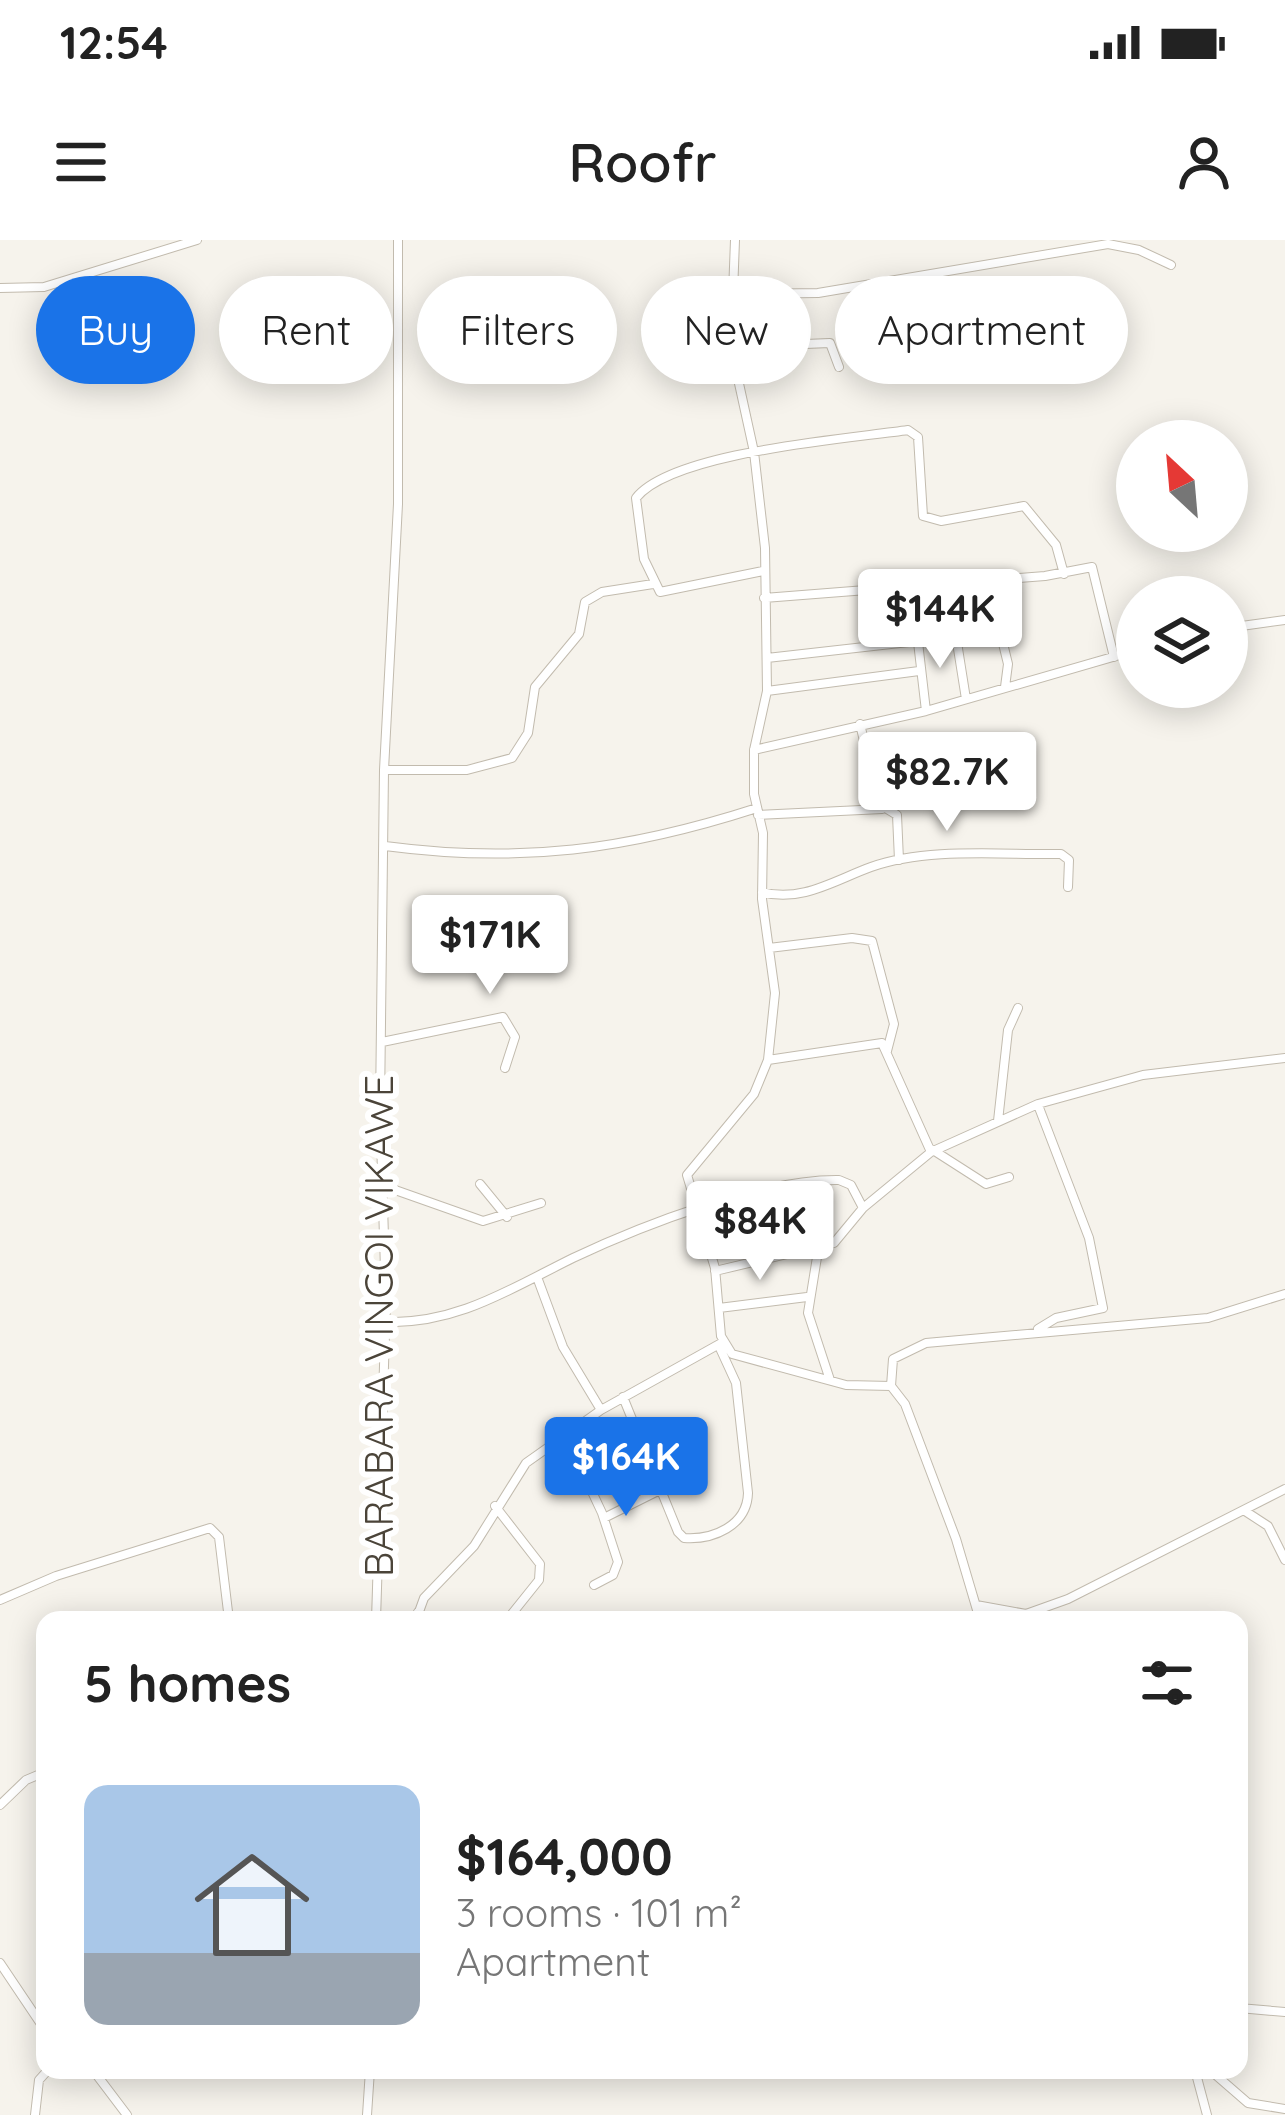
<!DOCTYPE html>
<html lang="en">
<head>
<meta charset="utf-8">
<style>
  body { margin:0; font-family:Quicksand,sans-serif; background:#f6f6f6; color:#222; height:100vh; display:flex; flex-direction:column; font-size:45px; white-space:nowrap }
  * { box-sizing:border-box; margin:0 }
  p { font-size:39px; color:#767676 }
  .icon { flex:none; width:66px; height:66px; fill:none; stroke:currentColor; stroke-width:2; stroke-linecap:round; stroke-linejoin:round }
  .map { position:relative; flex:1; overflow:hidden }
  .side { position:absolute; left:36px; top:1371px; width:1212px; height:468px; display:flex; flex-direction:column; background:#fff; border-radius:24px; box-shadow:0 6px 30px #0003 }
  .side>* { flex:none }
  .top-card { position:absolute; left:36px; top:36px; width:1215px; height:108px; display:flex; gap:24px }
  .needle { width:78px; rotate:334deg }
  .buttons { position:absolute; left:1116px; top:180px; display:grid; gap:24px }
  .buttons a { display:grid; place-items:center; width:132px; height:132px; border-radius:50%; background:#fff; box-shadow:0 6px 30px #0003; font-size:60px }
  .price { position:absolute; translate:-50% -102px; padding:0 27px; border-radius:12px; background:#fff; color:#222; font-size:39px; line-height:78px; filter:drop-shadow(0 3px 6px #0008) }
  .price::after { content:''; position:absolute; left:50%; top:72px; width:36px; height:27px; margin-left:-18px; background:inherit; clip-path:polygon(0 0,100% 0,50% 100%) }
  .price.selected { background:#1a73e8; color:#fff }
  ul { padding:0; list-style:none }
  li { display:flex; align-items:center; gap:36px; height:300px; padding:0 48px }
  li+li { border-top:3px solid #e0e0e0 }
  li span { display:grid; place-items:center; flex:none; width:336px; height:240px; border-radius:24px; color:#555 }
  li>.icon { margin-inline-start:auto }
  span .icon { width:144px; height:144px; fill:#fffc; stroke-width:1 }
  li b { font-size:51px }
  h2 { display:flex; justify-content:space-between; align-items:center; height:144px; padding:0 48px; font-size:51px }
  .tag { padding:0 42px; border-radius:54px; background:#fff; box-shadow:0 6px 30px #0003; font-size:42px; line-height:108px }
  .tag.selected { background:#1a73e8; color:#fff }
  .status { display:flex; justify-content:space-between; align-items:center; height:84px; padding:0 60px; background:#fff; direction:ltr }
  .status svg { height:33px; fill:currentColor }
  header { display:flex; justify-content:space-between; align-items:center; height:156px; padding:0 48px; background:#fff; font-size:54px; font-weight:600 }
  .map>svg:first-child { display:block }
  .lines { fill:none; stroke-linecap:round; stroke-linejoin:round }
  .minor-casing { stroke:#c2bbae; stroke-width:10 }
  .minor { stroke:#fff; stroke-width:8 }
  .labels { text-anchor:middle; stroke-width:12; stroke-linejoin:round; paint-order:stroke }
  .street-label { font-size:39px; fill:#4b4439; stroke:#fff }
</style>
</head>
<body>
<div class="status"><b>12:54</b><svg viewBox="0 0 49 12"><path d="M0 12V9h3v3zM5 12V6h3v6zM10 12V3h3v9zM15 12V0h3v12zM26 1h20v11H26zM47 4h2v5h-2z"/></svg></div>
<header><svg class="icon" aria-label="menu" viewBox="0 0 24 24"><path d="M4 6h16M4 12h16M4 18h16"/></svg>Roofr<svg class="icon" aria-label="person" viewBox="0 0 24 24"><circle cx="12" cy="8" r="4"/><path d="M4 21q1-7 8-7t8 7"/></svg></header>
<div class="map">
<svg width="1285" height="1875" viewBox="0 0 1285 1875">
  <rect width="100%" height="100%" fill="#f6f3ec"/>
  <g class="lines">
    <defs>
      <path id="minor" d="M735,0L731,107L754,212L765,308L767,451L754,510V554L763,593L762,659L775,753L768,820L754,854L687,935L715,1028L721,1096L732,1114L846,1145L891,1146L905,1164L956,1299L980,1380
        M0,48L44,47L197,0
        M733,54L818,53L1108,4L1139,10L1171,25
        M731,107L830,103L839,127
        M763,331L660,352L644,319L636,258C672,212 847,199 908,190L918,197L923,276L941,281L1024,266L1056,305L1064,334
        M987,338L1008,424L1005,447
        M764,358L1045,336L1092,327L1114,417
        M1227,388L1285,380
        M956,396L966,459
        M918,402L926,471
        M767,418L953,397L995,377
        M767,451L919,431
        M860,484L879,564L897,575L899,620
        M754,510L926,471L1137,410
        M384,530H467L512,518L528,493L535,447L579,394L585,362L602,352L653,344
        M758,575L882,569
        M385,606C520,624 627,610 757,568
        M762,652C801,663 835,640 871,627C928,607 1000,615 1061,614L1069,620L1068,647
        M769,708L852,698L872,701L894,784L887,811
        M382,802L503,777L515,797L505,828
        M768,820L882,803L931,912
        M998,881L1008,790L1018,768
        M933,910L986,944L1009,937
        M480,944L507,977
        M381,945L483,981L541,963
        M797,947L815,1011
        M777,951L794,985
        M709,1001L810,981
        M818,1011L808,1073L830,1140
        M715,1031L834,1003L863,968L931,912L1038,864L1143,835L1285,818
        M537,1037L563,1107L601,1170
        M719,1068L807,1057
        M383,1082C456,1085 510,1049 573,1018C643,985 761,939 839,940L851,945L863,968
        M1038,1089L1056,1078L1103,1068L1089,998L1038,865
        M891,1146L893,1119L926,1103L1208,1078L1285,1054
        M623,1157L678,1292L684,1298C713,1300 747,1286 748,1253L736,1143L719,1106
        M565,1194L602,1273L618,1322L613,1335L594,1345
        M495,1266L540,1324L539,1340L507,1380
        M1245,1271L1268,1286L1285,1320
        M604,1278L660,1250
        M0,1360L56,1336L210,1288L219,1297L229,1380
        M976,1365L1026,1374L1068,1359L1285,1249
        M418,1372L428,1380
        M376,1380L386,1062L380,867L384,530L398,264V0
        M416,1380L424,1358L474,1306L526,1223L601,1170L723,1102
        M0,1565L26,1540L45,1532
        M0,1723L45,1790
        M1239,1768L1285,1772
        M93,1830L127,1875
        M1195,1830L1207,1875
        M1210,1830L1248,1863L1285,1869
        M35,1875L39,1840L48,1830
        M367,1875L370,1830"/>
    </defs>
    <!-- minor casing -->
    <use href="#minor" class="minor-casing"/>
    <!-- minor -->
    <use href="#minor" class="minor"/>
  </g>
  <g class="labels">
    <!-- street labels -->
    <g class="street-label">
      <text transform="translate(379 1086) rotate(-90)" y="14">BARABARA VINGOI VIKAWE</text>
    </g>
  </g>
</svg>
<div class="buttons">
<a><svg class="needle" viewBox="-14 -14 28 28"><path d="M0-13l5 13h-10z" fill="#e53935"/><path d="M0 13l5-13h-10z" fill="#767676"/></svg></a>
<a><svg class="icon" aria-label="layers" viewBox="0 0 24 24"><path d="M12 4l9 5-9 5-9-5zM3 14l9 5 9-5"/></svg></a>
</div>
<b class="price" style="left:940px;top:431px">$144K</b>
<b class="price" style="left:947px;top:594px">$82.7K</b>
<b class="price" style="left:490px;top:757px">$171K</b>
<b class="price" style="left:760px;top:1043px">$84K</b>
<b class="price selected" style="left:626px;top:1279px">$164K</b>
<div class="top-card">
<a class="tag selected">Buy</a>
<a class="tag">Rent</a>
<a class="tag">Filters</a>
<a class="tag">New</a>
<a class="tag">Apartment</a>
</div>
<section class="side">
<h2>5 homes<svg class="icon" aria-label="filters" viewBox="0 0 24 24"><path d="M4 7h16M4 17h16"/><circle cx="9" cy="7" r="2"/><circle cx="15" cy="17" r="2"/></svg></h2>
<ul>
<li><span style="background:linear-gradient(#a9c7e8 70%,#9aa5b1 0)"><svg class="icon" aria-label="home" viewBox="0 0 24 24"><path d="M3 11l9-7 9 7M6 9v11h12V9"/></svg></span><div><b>$164,000</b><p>3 rooms · 101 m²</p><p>Apartment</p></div></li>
</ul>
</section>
</div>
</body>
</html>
